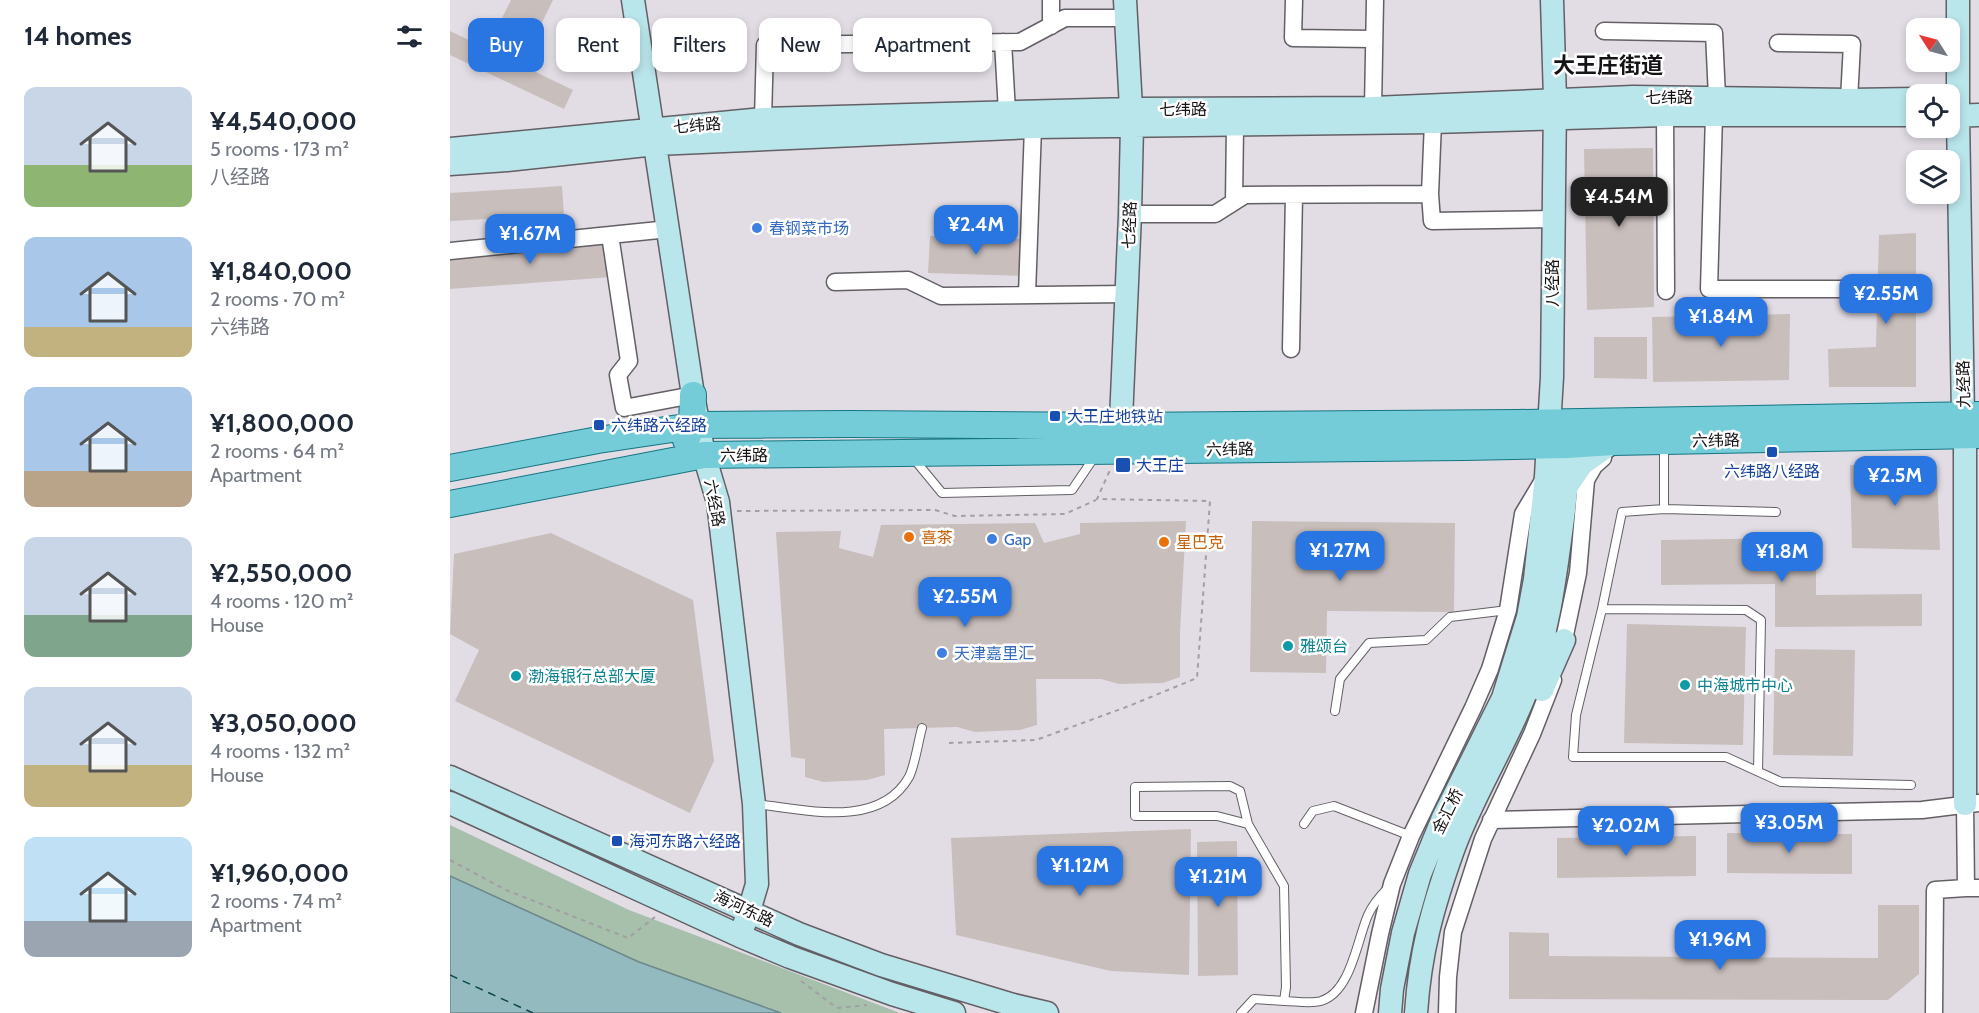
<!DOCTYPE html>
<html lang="en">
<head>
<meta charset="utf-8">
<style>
  body { margin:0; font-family:Cabin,"Noto Sans SC",sans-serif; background:#f2f2f3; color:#1f2937; height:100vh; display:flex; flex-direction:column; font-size:22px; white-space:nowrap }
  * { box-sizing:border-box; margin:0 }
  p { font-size:20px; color:#747a83 }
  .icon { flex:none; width:33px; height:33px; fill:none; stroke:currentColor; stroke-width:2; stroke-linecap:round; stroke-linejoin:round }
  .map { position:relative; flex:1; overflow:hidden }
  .drawer { display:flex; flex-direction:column; background:#fff; width:450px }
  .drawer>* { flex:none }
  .banner { position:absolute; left:18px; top:18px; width:570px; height:54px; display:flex; gap:12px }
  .needle { width:39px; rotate:306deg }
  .controls { position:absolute; left:1456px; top:18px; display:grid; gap:12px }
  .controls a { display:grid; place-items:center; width:54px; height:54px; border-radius:12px; background:#fff; box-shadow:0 3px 9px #0003; font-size:30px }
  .price { position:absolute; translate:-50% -51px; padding:0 14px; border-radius:12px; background:#2976e2; color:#fff; font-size:20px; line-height:39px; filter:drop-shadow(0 2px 3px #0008) }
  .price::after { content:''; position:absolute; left:50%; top:36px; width:18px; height:14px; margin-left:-9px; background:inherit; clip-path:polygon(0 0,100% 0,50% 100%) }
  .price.on { background:#222; color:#fff }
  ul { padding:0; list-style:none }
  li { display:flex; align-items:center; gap:18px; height:150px; padding:0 24px }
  li span { display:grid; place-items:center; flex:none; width:168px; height:120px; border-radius:12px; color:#555 }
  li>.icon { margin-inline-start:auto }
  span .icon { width:72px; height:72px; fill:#fffc; stroke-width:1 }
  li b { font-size:26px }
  h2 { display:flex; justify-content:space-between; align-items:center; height:72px; padding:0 24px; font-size:26px }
  .tag { padding:0 21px; border-radius:12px; background:#fff; box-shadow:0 3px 9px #0003; font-size:21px; line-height:54px }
  .tag.on { background:#2976e2; color:#fff }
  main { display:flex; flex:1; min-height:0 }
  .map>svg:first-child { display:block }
  .green { fill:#a6c0ab }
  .water { fill:#93babe; stroke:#6d888c; stroke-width:1.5 }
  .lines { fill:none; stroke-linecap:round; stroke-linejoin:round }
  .ferry { stroke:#0a454b; stroke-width:1.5; stroke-dasharray:8 6; stroke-linecap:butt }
  .building { fill:#c8bebc }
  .lane-casing { stroke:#635f65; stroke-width:10 }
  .street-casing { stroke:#635f65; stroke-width:19 }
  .secondary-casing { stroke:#635f65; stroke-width:25 }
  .primary-casing { stroke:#157582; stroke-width:28 }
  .path { stroke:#a29ea4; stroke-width:2; stroke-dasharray:4.5 4.5; stroke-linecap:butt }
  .lane { stroke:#fff; stroke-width:8 }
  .street { stroke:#fff; stroke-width:16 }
  .secondary { stroke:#b9e6eb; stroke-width:22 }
  .primary { stroke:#73ccd7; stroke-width:26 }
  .shop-dot { fill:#3f7fe0; stroke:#fff; stroke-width:2 }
  .transit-dot { fill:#1a4fb4; stroke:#fff; stroke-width:2 }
  .food-dot { fill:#e8710a; stroke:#fff; stroke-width:2 }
  .culture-dot { fill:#0f9aa8; stroke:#fff; stroke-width:2 }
  .labels { text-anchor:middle; stroke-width:5; stroke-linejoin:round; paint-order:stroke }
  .street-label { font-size:16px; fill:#151316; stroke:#fff }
  .shop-label { font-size:16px; fill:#366cbe; stroke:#fff; text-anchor:start }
  .transit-label { font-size:16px; fill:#164399; stroke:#fff; text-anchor:start }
  .food-label { font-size:16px; fill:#c56008; stroke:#fff; text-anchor:start }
  .culture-label { font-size:16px; fill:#0d838f; stroke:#fff; text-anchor:start }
  .district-label { font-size:22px; font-weight:bold; fill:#151316; stroke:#fff }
</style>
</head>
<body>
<main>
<section class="drawer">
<h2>14 homes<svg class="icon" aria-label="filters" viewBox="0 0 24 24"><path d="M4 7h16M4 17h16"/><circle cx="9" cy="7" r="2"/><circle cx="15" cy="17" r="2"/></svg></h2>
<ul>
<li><span style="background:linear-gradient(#c9d6e8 65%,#8fb573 0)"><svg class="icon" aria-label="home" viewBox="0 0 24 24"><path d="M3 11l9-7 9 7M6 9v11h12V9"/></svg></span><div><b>¥4,540,000</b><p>5 rooms · 173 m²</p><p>八经路</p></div></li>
<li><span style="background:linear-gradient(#a9c7e8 75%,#c2b280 0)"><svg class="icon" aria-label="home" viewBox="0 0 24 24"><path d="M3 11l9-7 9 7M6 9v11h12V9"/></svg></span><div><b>¥1,840,000</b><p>2 rooms · 70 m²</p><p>六纬路</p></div></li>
<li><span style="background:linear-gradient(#a9c7e8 70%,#b9a48a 0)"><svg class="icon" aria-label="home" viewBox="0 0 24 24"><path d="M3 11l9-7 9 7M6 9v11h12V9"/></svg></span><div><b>¥1,800,000</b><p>2 rooms · 64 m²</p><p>Apartment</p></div></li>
<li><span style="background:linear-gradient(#c9d6e8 65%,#7fa58c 0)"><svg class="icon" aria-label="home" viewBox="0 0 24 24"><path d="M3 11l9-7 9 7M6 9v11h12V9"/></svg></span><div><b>¥2,550,000</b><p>4 rooms · 120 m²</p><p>House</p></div></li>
<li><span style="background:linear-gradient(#c9d6e8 65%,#c2b280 0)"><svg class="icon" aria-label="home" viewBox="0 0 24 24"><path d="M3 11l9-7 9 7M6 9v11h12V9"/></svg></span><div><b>¥3,050,000</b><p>4 rooms · 132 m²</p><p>House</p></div></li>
<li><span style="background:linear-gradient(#bfe0f5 70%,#9aa5b1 0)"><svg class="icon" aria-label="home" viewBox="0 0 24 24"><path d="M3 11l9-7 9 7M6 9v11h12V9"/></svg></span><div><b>¥1,960,000</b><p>2 rooms · 74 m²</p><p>Apartment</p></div></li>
</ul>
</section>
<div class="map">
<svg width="1529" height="1013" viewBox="0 0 1529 1013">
  <rect width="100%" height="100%" fill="#e2dde5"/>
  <!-- green -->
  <path class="green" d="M0,825L179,910L450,1013H0Z"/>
  <!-- water -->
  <path class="water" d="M0,876L189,962L331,1013H0Z"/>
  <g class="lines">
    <!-- ferry -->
    <path class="ferry" d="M0,975L83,1013"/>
  </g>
  <!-- building -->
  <path class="building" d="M61,0H103L74,59L40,42Z
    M0,31L123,90L114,109L0,55Z
    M1203,148L1204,307L1137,310L1134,149Z
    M112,186L114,215L0,221V193Z
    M1466,233V387H1379L1378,349L1426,347L1429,235Z
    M480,236L575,239L573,276L478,273Z
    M159,241L162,277L0,289V253Z
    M1340,314L1339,380L1203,382L1202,317Z
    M1144,337H1197V379L1144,378Z
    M1400,465H1476L1487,475L1490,550L1402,548Z
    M736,521L730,632V677L713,683L669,684L651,679H586L587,725L570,730L525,732L507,727L434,729L435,775L417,780L373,782L355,777V759L341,757L326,532L391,531L389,548L423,557L431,525L585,523L594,543L630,534V523Z
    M802,521L1005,523L1004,612L877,611L876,673L800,672Z
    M101,533L243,600L264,761L240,813L5,701L29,650L0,634L4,554Z
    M1340,538V556H1366V595L1472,594V626L1325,627V584L1211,585V540Z
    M1177,624L1296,627L1293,745L1174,743Z
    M1325,649L1405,650L1403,756L1323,755Z
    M741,829L739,975L661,971L506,935L501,838Z
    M1277,833L1402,834V874L1277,873Z
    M1246,836V876L1107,878V838Z
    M787,841L788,975L748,976L747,842Z
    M1428,905H1469V974L1438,1000L1059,999V932L1099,933V956L1428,958Z"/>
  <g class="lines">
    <defs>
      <path id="lane" d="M1214,444V509L1172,512L1152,609L1126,715L1123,757H1276L1331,782L1461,785
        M464,459L492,493L622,490L645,456
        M1214,509L1326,512
        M1152,609L1296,610L1311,620L1308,771
        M885,711L890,679L919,643L976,640L1000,617L1058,610
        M305,804C353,809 429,830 459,777C465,765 468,742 472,728
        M854,824L863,811L884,806L961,836
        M834,1001C845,1001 860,1004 871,1001C901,992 907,940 918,915C923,904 929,897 937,889
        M791,1013L804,999L834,1001L836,987L834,886L798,824L790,791L780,786L685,787V816H767L798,824"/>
      <path id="street" d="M601,0V26
        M844,0L843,38L923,39
        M1154,31L1264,33L1267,97
        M553,42L557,112
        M1328,43L1402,44L1399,100
        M923,108L925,0
        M1215,115L1216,291
        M1264,115L1259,289H1397
        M313,119L315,45L570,42L615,18H676
        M980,194L982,221L1103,219
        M784,202L785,125
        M680,214H765L795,195L980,194L983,122
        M160,235L179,361L168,375L174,408L243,395
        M0,251L219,229
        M385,282L458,280L491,296L677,294
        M577,294L583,127
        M841,349L844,195
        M1112,649L1128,573L1136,480L1144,466L1153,458
        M1515,804L1516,888H1529
        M1041,820L1472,810L1529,803
        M914,1013L930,934L942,884L961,836L1023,708L1040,669L1058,610L1073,514L1094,479
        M997,1013L998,977L1003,932L1033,839L1082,734L1103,680
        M1484,1013L1485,890L1516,888"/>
      <path id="secondary" d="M183,0L243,395L254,455L268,502L304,804L307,884L299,911L290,936
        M1508,0V116L1513,415L1515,435V804
        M1500,116L1529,115
        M0,149L313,119L681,109L923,108L1183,97L1399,100L1467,99
        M0,164L57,160L206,144L583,127L983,122L1215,115H1467
        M670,443L680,214L682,126L675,0
        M1117,486L1132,464L1163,442
        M1092,690L1114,640
        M0,777L349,934L431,965L563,1005L597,1013
        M0,803L290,936L340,957L442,994L504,1013
        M940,1013L942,989L953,933L970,874L993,818L1053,698L1078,617L1085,579L1096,476L1102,377L1105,99L1102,0
        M966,1013C970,952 983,906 1003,850C1023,795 1055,746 1076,692C1099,635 1106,571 1114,510C1116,488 1124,448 1109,430"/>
      <path id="primary" d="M236,440L242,426L243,395
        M0,468L148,440L249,425L401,424L671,426L1067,423L1529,415
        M0,504L254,455L1014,447L1117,445L1163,442L1529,435"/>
    </defs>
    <!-- lane casing -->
    <use href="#lane" class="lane-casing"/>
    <!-- street casing -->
    <use href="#street" class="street-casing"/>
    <!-- secondary casing -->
    <use href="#secondary" class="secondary-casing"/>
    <!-- primary casing -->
    <use href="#primary" class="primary-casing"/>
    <!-- path -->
    <path class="path" d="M287,511L485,510L505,516L615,514L646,500
      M499,743L586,740L679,706L747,678L760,501L647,499L660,470
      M0,860L56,890L178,938L205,917
      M351,981L387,1008L417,1005"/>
    <!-- lane -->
    <use href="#lane" class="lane"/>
    <!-- street -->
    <use href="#street" class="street"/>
    <!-- secondary -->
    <use href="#secondary" class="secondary"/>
    <!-- primary -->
    <use href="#primary" class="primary"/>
  </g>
  <!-- markers -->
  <g class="shop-dot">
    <circle cx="307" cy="228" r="6"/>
    <circle cx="542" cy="539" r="6"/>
    <circle cx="492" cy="653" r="6"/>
  </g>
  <g class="transit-dot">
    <rect x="599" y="410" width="12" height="12" rx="3"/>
    <rect x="143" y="419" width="12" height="12" rx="3"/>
    <rect x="1316" y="446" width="12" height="12" rx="3"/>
    <rect x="665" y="457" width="16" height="16" rx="3"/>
    <rect x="161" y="835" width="12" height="12" rx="3"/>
  </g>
  <g class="food-dot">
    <circle cx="459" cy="537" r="6"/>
    <circle cx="714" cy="542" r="6"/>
  </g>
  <g class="culture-dot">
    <circle cx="838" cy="646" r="6"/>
    <circle cx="66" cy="676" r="6"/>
    <circle cx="1235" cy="685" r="6"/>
  </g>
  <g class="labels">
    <!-- street labels -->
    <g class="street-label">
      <text x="1219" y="103">七纬路</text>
      <text x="733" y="115">七纬路</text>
      <text transform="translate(247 125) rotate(-5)" y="6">七纬路</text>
      <text transform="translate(679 225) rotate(-88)" y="6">七经路</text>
      <text transform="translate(1102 283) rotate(-90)" y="6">八经路</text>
      <text transform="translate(1513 384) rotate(-91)" y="6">九经路</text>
      <text transform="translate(1266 440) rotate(-1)" y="6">六纬路</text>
      <text transform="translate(780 449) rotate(-1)" y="6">六纬路</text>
      <text x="294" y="461">六纬路</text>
      <text transform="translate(265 503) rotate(79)" y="6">六经路</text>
      <text transform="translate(997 811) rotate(-64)" y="6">金汇桥</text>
      <text transform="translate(294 908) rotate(25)" y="6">海河东路</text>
    </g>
    <!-- shop labels -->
    <g class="shop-label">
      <text x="319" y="234">春钢菜市场</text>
      <text x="554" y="545">Gap</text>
      <text x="504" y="659">天津嘉里汇</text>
    </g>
    <!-- transit labels -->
    <g class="transit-label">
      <text x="617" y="422">大王庄地铁站</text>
      <text x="161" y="431">六纬路六经路</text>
      <text x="686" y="471">大王庄</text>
      <text x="1322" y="477" text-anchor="middle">六纬路八经路</text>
      <text x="179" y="847">海河东路六经路</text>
    </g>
    <!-- food labels -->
    <g class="food-label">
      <text x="471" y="543">喜茶</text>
      <text x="726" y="548">星巴克</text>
    </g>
    <!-- culture labels -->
    <g class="culture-label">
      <text x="850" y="652">雅颂台</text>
      <text x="78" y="682">渤海银行总部大厦</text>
      <text x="1247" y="691">中海城市中心</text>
    </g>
    <!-- district labels -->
    <g class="district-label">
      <text x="1158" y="73">大王庄街道</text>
    </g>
  </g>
</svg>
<div class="controls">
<a><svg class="needle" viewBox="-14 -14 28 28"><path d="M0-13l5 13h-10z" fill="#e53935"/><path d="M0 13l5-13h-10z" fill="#747a83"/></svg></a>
<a><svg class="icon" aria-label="locate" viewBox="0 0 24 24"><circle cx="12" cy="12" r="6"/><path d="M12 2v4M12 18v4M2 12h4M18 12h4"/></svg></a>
<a><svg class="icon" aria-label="layers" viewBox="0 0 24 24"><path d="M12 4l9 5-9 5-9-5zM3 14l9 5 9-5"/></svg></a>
</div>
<b class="price on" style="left:1169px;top:228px">¥4.54M</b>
<b class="price" style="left:526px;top:256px">¥2.4M</b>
<b class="price" style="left:80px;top:265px">¥1.67M</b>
<b class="price" style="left:1436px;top:325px">¥2.55M</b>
<b class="price" style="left:1271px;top:348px">¥1.84M</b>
<b class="price" style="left:1445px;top:507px">¥2.5M</b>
<b class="price" style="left:890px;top:582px">¥1.27M</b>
<b class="price" style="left:1332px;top:583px">¥1.8M</b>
<b class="price" style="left:515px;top:628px">¥2.55M</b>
<b class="price" style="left:1339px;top:854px">¥3.05M</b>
<b class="price" style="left:1176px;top:857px">¥2.02M</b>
<b class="price" style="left:630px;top:897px">¥1.12M</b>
<b class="price" style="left:768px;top:908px">¥1.21M</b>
<b class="price" style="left:1270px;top:971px">¥1.96M</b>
<div class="banner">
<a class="tag on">Buy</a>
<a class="tag">Rent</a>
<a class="tag">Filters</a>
<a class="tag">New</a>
<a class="tag">Apartment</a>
</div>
</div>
</main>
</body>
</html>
